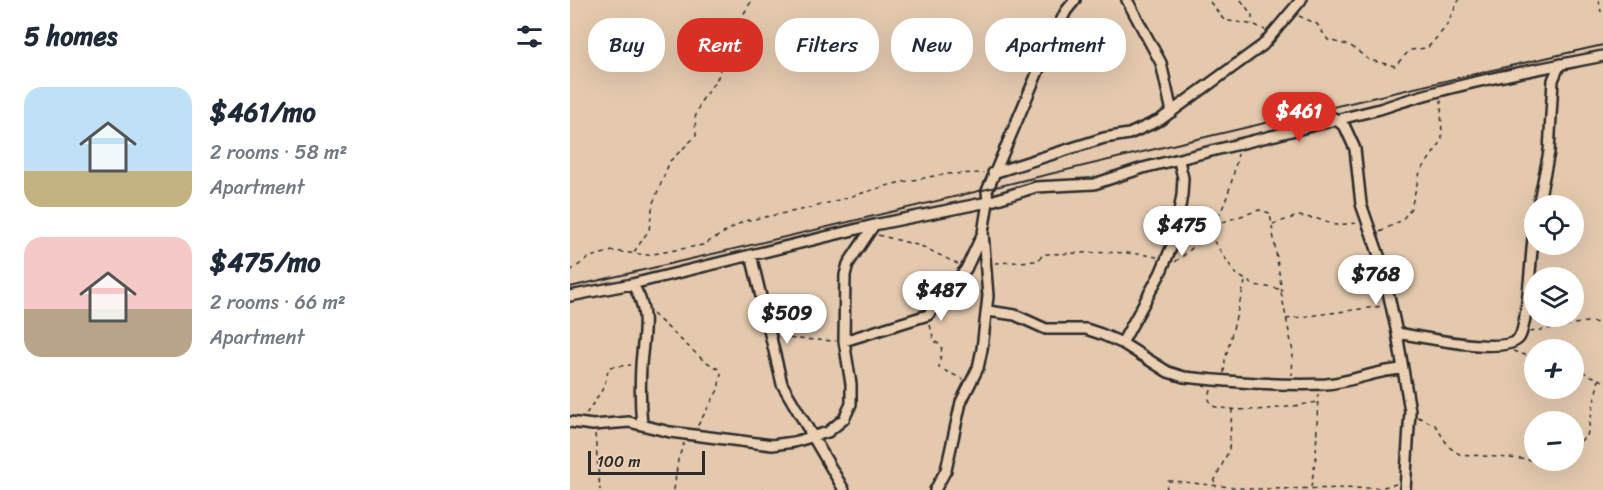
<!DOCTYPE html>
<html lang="en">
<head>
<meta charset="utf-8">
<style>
  body { margin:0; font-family:Sriracha,sans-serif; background:#f2f2f3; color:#1f2937; height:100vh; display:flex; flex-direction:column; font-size:22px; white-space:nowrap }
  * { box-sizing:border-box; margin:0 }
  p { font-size:20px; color:#747a83 }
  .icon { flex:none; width:33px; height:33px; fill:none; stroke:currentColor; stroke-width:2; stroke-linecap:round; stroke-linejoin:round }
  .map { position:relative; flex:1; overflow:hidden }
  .side { display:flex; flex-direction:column; background:#fff; width:570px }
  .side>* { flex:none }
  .hud { position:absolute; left:18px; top:18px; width:570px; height:54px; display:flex; gap:12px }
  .buttons { position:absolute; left:954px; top:195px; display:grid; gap:12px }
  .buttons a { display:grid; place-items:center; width:60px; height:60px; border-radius:50%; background:#fff; box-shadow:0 6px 24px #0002; font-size:30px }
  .scale { position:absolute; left:18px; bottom:15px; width:117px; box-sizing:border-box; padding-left:6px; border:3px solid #2b2b2b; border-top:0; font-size:16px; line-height:21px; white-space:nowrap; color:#2b2b2b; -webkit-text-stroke:4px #ecd0b3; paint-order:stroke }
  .price { position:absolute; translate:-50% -51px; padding:0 14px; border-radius:21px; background:#fff; color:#222; font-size:20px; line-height:39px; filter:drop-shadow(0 2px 3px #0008) }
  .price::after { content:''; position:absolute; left:50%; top:36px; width:18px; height:14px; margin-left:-9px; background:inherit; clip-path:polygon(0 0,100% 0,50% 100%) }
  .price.active { background:#d93025; color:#fff }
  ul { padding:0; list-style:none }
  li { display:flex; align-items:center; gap:18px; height:150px; padding:0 24px }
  li span { display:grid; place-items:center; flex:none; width:168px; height:120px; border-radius:18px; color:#555 }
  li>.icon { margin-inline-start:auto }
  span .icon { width:72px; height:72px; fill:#fffc; stroke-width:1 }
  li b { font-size:26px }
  h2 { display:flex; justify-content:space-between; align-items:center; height:72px; padding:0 24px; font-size:26px }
  .tag { padding:0 21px; border-radius:24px; background:#fff; box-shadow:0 6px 24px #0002; font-size:21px; line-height:54px }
  .tag.active { background:#d93025; color:#fff }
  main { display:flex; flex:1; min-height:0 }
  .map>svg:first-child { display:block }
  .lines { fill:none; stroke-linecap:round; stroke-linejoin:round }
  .street-casing { stroke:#2b2b2b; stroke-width:14 }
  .path { stroke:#2b2b2b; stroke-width:1.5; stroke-dasharray:4.5 4.5; stroke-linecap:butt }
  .street { stroke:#ecd0b3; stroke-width:9 }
  .rail { stroke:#2b2b2b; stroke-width:2 }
</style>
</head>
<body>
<main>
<section class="side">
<h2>5 homes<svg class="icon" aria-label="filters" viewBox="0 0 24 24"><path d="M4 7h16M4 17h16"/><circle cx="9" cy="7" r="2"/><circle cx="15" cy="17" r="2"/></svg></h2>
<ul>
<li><span style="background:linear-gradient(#bfe0f5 70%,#c2b280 0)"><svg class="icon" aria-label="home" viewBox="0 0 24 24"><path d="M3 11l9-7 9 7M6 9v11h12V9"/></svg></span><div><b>$461/mo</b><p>2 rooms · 58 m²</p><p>Apartment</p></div></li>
<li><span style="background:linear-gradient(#f6c9c9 60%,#b9a48a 0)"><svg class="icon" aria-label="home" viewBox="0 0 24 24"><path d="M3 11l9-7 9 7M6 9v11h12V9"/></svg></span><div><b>$475/mo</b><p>2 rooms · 66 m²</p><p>Apartment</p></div></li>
</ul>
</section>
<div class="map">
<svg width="1033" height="490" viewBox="0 0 1033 490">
  <rect width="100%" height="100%" fill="#e4c9ae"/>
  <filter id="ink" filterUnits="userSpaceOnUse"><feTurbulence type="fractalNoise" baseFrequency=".0167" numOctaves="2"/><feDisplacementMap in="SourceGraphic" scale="12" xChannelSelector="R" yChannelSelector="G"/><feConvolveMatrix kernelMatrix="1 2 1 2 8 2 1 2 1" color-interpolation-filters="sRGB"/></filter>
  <g filter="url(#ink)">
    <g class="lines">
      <defs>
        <path id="street" d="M557,0L591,63L602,112
          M764,118L775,127L785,149L791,204L812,264L827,333L840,411L835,490
          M423,173L534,138L559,134L590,120L693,45L731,0
          M968,206L979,152L983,80L990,64
          M181,255L212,384L274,490
          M62,284C81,310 73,336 71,365C70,385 70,405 72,425
          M0,296L62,284L304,225L418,202L466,187L524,184L573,168L810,109C882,84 958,71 1033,56
          M418,311L445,315L476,329H516L531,334L552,343L598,372L614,377C661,382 709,386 756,384C783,382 806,370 833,369
          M827,333C848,336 936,356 949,338C958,326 961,250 964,229
          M274,341L358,315L396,269L413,233
          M552,343L590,274L604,241L612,195L613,178L609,161
          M0,422L23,425L59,422L100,432L202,445L224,442L258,432L274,419L281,404V384L274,341L275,275L278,264L304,225
          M365,490L376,470L391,402L408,368L412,349L418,296L413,233L418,202L417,191L481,41L496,11L505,0"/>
      </defs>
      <!-- street casing -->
      <use href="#street" class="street-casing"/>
      <!-- path -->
      <path class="path" d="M671,0L682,15V24
        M1029,0L1031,12
        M640,2L654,20L685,25L695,30
        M729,16L747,24L758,40L781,46L799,60L825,66L840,50L857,48L862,43L875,28L889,0
        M703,224L728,216L748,219L765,225L788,223
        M644,225L689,210L700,213L712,292
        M810,232L832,220L841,208L850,172L872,141L871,100
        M639,234L666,274L684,285L709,289L711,292L723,352L722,375
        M308,235L351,246L390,265
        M64,252L79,230L83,203L100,161L126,136L125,118L130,103L148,77L158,40L182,0
        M605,262C649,229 657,206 668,154
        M425,263L468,261L473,254C511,254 549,249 587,257
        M0,271L20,257L43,251L78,255L133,245L174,221L241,208L323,184L374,174L414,173
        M83,314L132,359L148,369L151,374L148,390L127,427
        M716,319L813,306
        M360,325L364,341L372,346L369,368L393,379
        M960,332L1016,322L1033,323
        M211,338L266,341
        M943,351L964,358
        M1004,368L1033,381
        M654,373L655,360L675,282
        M641,390L639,399L642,406C676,414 714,408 748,402
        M16,414L34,387L39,367L61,365
        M848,417L865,425L879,447L889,454L964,460
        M25,434L30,490
        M1004,457L1006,444L1017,436L1029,379
        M968,460H1000
        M644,482L659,450L662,410
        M741,487L746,456L748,394
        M104,490L108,460L114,443
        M192,490H209
        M596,490L598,481H603L679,489L809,488L826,484"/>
      <!-- street -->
      <use href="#street" class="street"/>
      <!-- rail -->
      <path class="rail" d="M0,287C345,208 688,122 1033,45"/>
    </g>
  </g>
</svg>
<div class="buttons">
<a><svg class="icon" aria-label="locate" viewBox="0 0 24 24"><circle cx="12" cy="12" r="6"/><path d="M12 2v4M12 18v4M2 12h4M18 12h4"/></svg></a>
<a><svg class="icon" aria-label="layers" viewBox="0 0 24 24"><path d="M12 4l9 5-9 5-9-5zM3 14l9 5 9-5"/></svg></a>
<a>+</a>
<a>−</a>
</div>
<div class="scale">100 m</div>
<b class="price active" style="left:729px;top:143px">$461</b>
<b class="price" style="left:612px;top:257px">$475</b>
<b class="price" style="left:806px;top:306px">$768</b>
<b class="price" style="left:371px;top:322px">$487</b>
<b class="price" style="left:217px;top:345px">$509</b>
<div class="hud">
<a class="tag">Buy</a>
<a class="tag active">Rent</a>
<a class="tag">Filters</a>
<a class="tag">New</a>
<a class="tag">Apartment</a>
</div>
</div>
</main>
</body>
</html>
